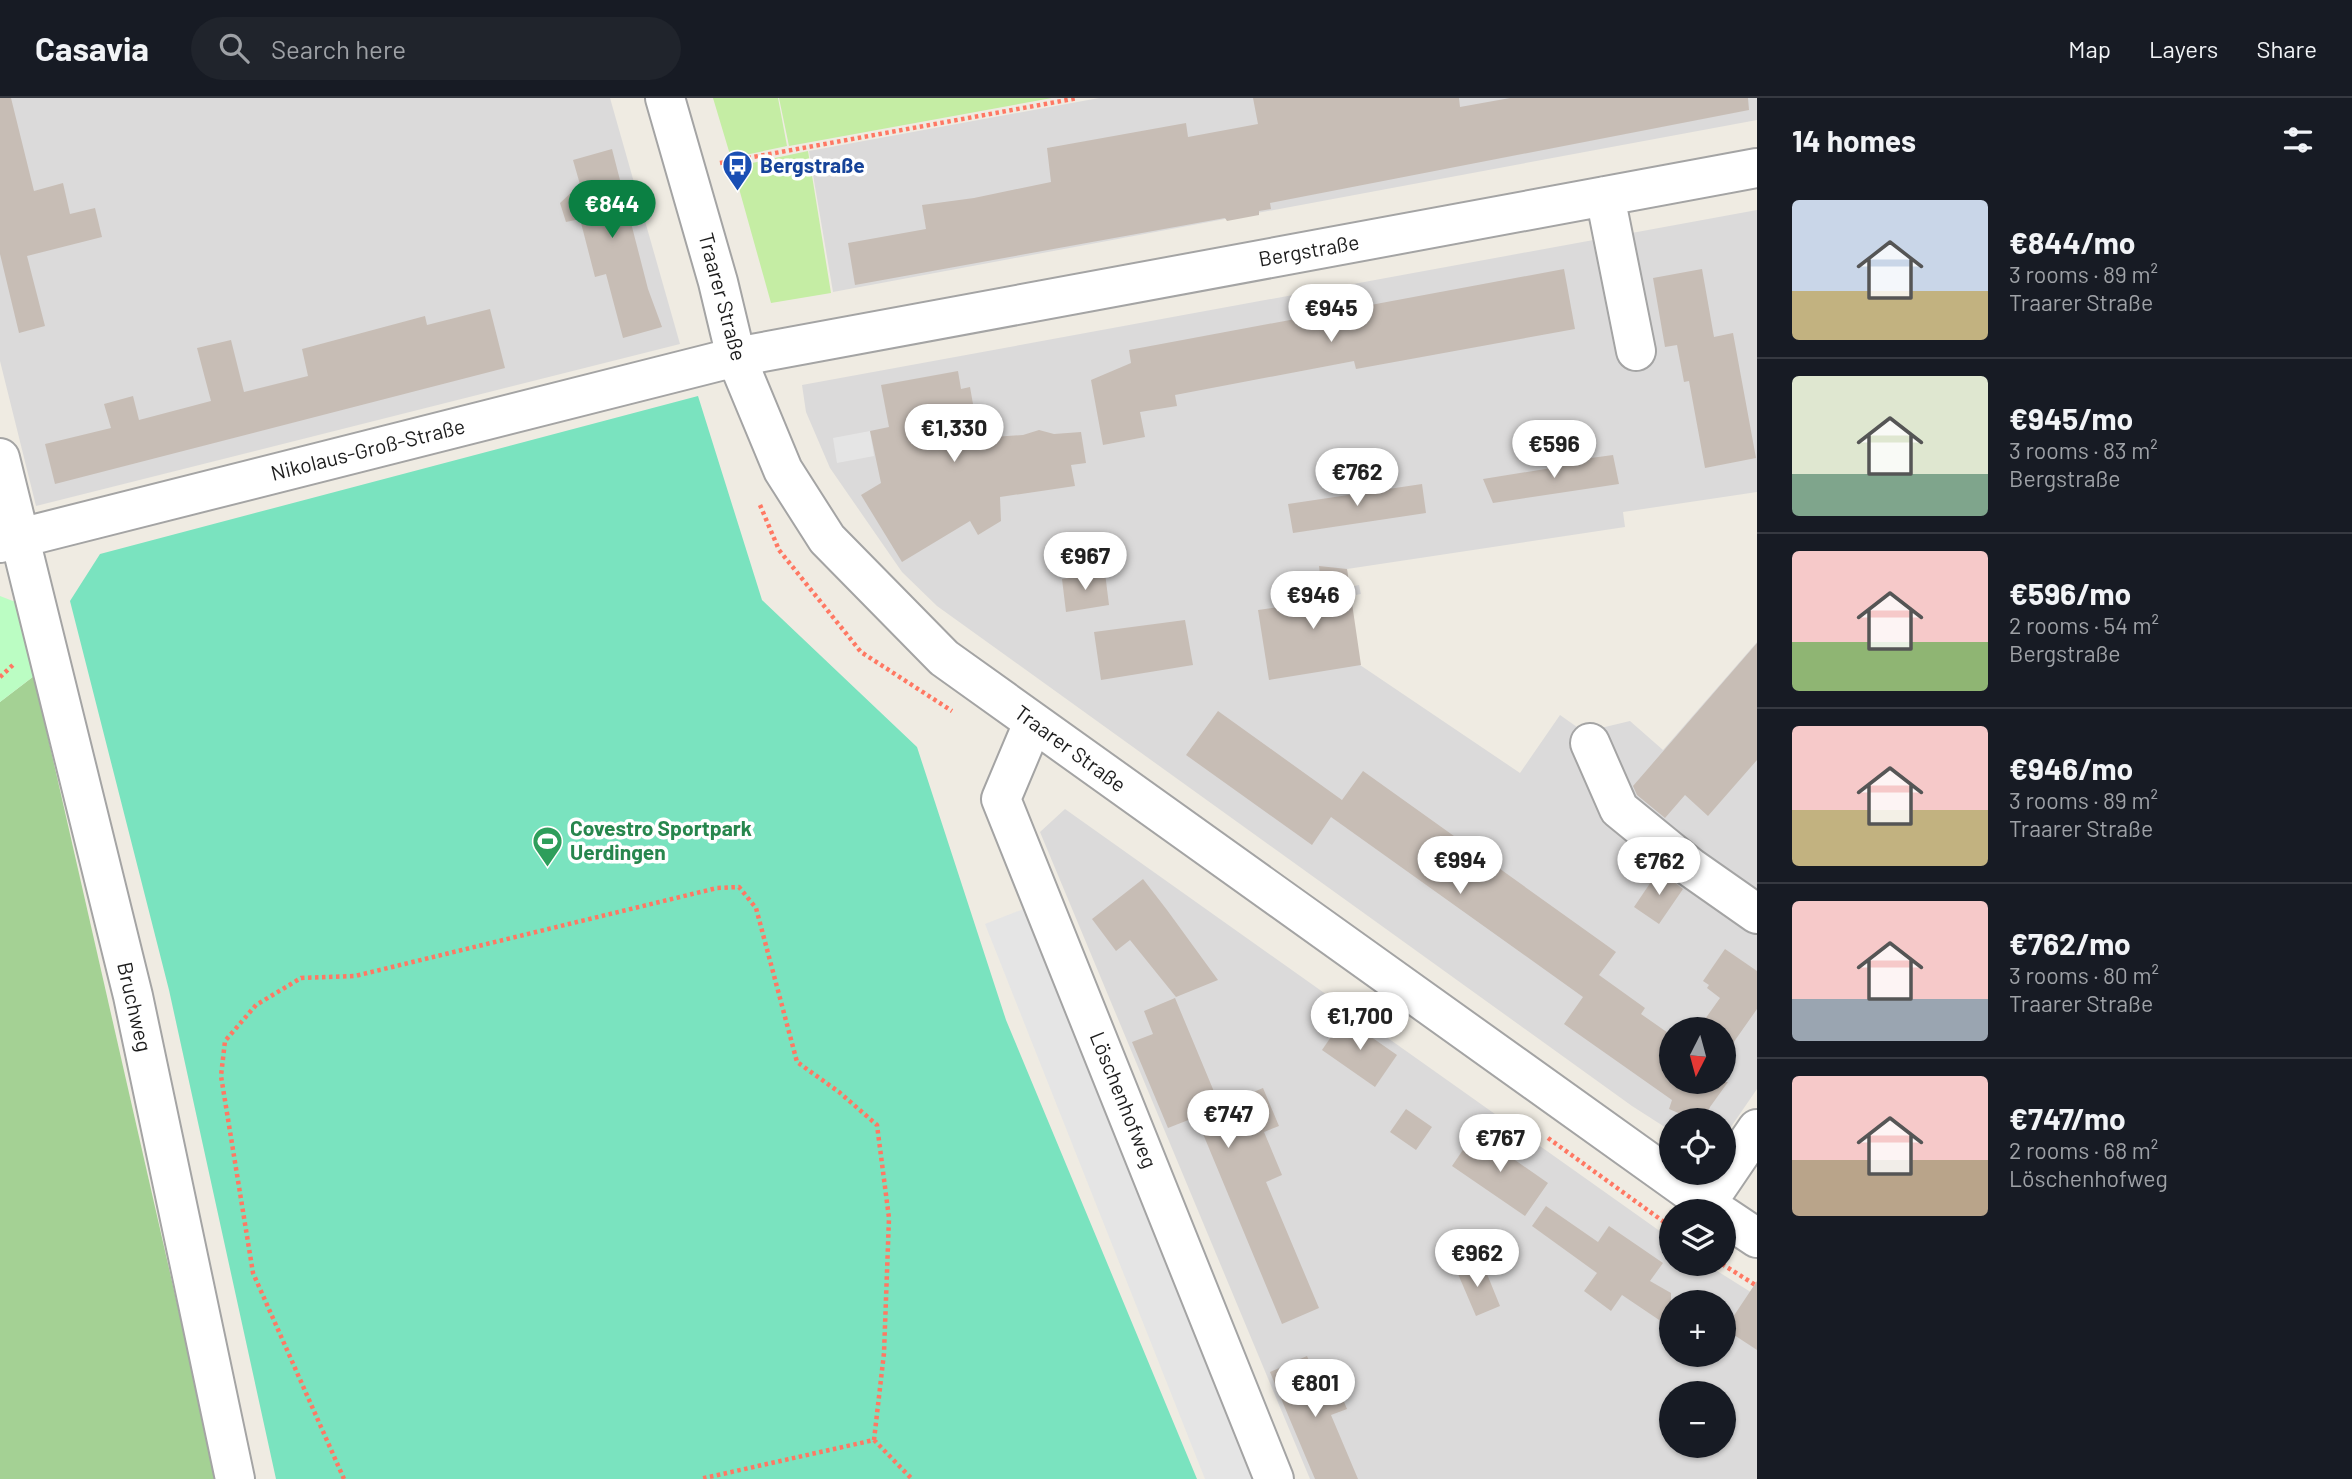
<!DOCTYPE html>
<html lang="en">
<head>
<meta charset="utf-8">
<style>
  body { margin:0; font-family:Barlow,sans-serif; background:#20242c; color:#f1f3f6; height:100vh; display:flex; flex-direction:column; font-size:26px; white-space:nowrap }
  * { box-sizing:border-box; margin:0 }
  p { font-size:23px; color:#9ea1a6 }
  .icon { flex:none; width:38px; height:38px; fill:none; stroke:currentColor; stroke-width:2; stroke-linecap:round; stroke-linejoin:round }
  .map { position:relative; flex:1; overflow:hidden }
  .sheet { display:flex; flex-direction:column; background:#171b24; width:595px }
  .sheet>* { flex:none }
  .needle { width:46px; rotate:186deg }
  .tools { position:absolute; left:1659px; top:919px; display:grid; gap:14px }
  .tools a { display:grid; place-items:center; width:77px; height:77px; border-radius:50%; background:#171b24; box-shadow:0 2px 5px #0004; font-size:35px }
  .price { position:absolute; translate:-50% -60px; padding:0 16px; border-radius:24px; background:#fff; color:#222; font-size:23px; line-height:46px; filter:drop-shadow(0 2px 4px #0008) }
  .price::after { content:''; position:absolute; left:50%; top:42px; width:21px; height:16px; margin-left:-10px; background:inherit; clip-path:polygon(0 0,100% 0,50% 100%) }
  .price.current { background:#0b8043; color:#fff }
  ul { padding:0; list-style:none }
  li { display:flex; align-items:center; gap:21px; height:175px; padding:0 35px }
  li+li { border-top:2px solid #363941 }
  li span { display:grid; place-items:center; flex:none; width:196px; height:140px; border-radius:7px; color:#555 }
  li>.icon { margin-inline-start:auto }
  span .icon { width:84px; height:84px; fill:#fffc; stroke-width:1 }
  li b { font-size:30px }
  h2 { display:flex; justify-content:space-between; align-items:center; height:84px; padding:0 35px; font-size:30px }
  header { display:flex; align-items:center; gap:42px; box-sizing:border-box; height:98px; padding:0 35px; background:#171b24; border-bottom:2px solid #363941 }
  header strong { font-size:33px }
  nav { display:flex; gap:38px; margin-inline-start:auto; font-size:24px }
  .search { width:490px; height:63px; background:#20242c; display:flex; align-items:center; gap:18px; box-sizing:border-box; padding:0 24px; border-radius:38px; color:#9ea1a6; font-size:26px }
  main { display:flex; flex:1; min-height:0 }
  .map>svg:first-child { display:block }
  .residential { fill:#dbdada; fill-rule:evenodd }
  .grass { fill:#c5eda4 }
  .forest { fill:#a4d194 }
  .park { fill:#bbfdc3 }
  .pitch { fill:#7ae3bf }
  .parking { fill:#e5e5e5 }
  .building { fill:#c7bdb5 }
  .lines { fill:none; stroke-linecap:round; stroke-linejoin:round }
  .minor-casing { stroke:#a4a4a4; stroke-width:42 }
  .path { stroke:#ff7863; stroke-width:4.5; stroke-dasharray:3.5 3.5; stroke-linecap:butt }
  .minor { stroke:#fff; stroke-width:38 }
  .labels { text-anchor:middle; stroke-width:7; stroke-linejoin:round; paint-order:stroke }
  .transit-label { font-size:21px; font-weight:bold; fill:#164399; stroke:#fff; text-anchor:start }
  .street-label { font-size:21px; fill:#1d1d1d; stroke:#fff }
  .leisure-label { font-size:21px; font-weight:bold; fill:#27864d; stroke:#fff; text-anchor:start }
</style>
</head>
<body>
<header>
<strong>Casavia</strong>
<div class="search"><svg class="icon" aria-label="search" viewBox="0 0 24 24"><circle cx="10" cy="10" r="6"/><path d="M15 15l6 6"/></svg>Search here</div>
<nav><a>Map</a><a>Layers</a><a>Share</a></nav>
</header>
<main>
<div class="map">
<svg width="1757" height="1381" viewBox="0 0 1757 1381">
  <rect width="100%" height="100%" fill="#efebe2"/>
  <!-- residential -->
  <path class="residential" d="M0,0H610L680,246L36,408L0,263Z
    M1099,0H1757V22L833,194L809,53Z
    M1757,112V394L1623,414L1625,429L1347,471L1349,489L1359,487L1361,496L1350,498L1360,567L1520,675L1560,617L1584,634L1630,623L1663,652L1757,544V991L1724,1039V1022H1671V1033L1632,1008L937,508L902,474L830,370L806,314L802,287ZM1671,931H1724V984H1671Z
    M1065,711L1671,1141V1166H1706L1757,1198V1381H1310L1040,734ZM1671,1204H1724V1256H1671ZM1671,1295H1724V1348H1671Z"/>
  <!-- grass -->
  <path class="grass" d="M713,0H778L787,48L731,60Z
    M779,0H1052L789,48Z
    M808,53L831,195L771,205L733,69Z"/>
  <!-- forest -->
  <path class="forest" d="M34,578L217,1381H0V604Z"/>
  <!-- park -->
  <path class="park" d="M0,498L18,505L34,578L0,604Z"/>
  <!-- pitch -->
  <path class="pitch" d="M698,298L762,502L917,649L1006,922L1197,1381H276L169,892L70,503L100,456Z"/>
  <!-- parking -->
  <path class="parking" d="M870,333L874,358L837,365L833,340Z
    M1026,810L1253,1381H1205L985,826Z"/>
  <!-- building -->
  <path class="building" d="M0,0H11L34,93L63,85L70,116L95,110L102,139L27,158L45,228L19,235L0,156Z
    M1253,0H1459L1460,9L1510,0H1748L1749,12L1270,105L1271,111L1259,113V117L1227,123L1225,120L855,187L848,145L926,131L922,107L974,100L1051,84L1047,50L1186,25L1188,39L1258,26Z
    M612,51L648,191L662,229L623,240L606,176L595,179L580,121L566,124L560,105L574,92L581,90L573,62Z
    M1564,171L1575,231L1356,271L1354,263L1175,297L1177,308L1140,314L1145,339L1103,347L1091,282L1131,265L1129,252Z
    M1702,171L1714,239L1733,235L1756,360L1705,370L1689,283L1684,284L1677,247L1665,249L1653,180Z
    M490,211L505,270L55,386L45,346L111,330L104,306L133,298L139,322L211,303L197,250L231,242L244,294L308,278L302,251L425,218L427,227Z
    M958,273L961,291L970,289L979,340L1023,337L1039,332L1054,336L1081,334L1086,365L1071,367L1075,388L1000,399L1001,423L978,437L970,423L902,464L861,397L881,385L870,333L889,329L881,287Z
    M1613,357L1619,386L1493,405L1483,381L1570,367L1569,363Z
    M1422,386L1426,415L1293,435L1288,406Z
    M1319,468L1347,471L1361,567L1269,582L1258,512L1323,503Z
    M1105,475L1109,507L1066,514L1062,481Z
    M1185,522L1193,567L1101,582L1094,534Z
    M1757,545V662L1708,718L1685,697L1665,720L1637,697L1633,688Z
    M1218,613L1342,702L1363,673L1616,854L1599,877L1645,910L1641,916L1671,937V984H1728L1710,1009L1705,1022H1695L1669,1011L1672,1002L1564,926L1583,899L1331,719L1312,747L1186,657Z
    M1659,772L1683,791L1659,826L1634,809Z
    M1143,781L1167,812L1218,882L1176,899L1130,842L1116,853L1092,821Z
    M1725,851L1757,873V911L1724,958V931H1698L1720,900L1707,890L1709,887L1703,883Z
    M1175,900L1220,1008L1263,990L1279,1028L1264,1034L1282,1077L1266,1084L1319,1210L1282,1226L1196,1019L1168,1030L1132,944L1153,936L1144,913Z
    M1344,920L1397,957L1375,989L1322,952Z
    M1406,1011L1432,1029L1416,1052L1390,1034Z
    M1475,1034L1548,1085L1525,1118L1452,1068Z
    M1546,1108L1598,1144L1609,1128L1663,1165L1650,1183L1671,1195V1230L1622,1197L1611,1213L1584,1193L1597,1175L1532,1128Z
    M1452,1162L1487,1176L1500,1208L1476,1218Z
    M1757,1183V1252L1725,1231Z
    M1307,1258L1319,1288L1335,1282L1347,1311L1331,1317L1358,1381H1315L1288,1317L1270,1274Z"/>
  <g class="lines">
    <defs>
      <path id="minor" d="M665,0L718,184L736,259L783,372L827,441L944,560L1717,1113
        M1605,98L1636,253
        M0,360L133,898L235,1381
        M0,445L736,259L1757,70
        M1033,625L1001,701L1274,1381
        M1590,645L1619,711L1690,769L1757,816
        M1706,1106L1757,1031
        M1724,1118L1757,1140"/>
    </defs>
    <!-- minor casing -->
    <use href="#minor" class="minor-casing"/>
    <!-- path -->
    <path class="path" d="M720,65L1078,0
      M760,407L779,452L861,554L952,613
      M0,579L14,566
      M1548,1040L1671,1129
      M1722,1166L1757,1188
      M874,1342L912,1381
      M344,1381L253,1175L221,978L225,943L256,907L301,880L355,878L717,790L739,789L756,810L797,964L839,994L877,1027L889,1120L884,1255L874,1342L700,1381"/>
    <!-- minor -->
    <use href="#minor" class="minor"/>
  </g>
  <!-- icons -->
  <defs>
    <symbol id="bus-pin" viewBox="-11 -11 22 30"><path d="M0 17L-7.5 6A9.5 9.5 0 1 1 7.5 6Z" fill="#1a4fb4" stroke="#fff"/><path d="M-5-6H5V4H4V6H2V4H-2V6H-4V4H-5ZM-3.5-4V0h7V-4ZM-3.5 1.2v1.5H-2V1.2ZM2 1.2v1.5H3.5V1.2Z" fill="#fff"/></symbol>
    <symbol id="stadium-pin" viewBox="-11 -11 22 30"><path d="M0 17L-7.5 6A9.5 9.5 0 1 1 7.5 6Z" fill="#2e9e5b" stroke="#fff"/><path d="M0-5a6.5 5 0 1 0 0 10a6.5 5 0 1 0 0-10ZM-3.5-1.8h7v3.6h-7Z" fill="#fff"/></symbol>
  </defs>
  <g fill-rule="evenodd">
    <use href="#bus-pin" x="720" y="50" width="35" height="47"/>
    <use href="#stadium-pin" x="530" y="726" width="35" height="47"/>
  </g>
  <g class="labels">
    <!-- transit labels -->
    <g class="transit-label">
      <text x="760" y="75">Bergstraße</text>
    </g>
    <!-- street labels -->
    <g class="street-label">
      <text transform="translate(1309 153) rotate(-10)" y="7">Bergstraße</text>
      <text transform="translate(722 199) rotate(75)" y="7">Traarer Straße</text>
      <text transform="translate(368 352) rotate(-14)" y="7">Nikolaus-Groß-Straße</text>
      <text transform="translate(1070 651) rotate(36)" y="7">Traarer Straße</text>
      <text transform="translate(134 909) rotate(77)" y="7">Bruchweg</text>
      <text transform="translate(1123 1002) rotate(68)" y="7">Löschenhofweg</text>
    </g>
    <!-- leisure labels -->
    <g class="leisure-label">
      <text x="570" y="738">Covestro Sportpark<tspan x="570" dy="24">Uerdingen</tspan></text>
    </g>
  </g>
</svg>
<div class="tools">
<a><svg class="needle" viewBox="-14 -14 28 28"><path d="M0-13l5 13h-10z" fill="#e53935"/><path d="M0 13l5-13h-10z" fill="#9ea1a6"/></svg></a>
<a><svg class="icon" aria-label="locate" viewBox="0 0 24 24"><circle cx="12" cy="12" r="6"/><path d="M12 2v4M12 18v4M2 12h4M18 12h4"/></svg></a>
<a><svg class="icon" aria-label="layers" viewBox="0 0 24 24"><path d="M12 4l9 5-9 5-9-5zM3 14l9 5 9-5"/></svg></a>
<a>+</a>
<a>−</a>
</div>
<b class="price current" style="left:612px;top:142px">€844</b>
<b class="price" style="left:1331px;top:246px">€945</b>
<b class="price" style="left:954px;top:366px">€1,330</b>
<b class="price" style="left:1554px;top:382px">€596</b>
<b class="price" style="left:1357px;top:410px">€762</b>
<b class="price" style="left:1085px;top:494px">€967</b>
<b class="price" style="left:1313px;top:533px">€946</b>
<b class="price" style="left:1460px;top:798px">€994</b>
<b class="price" style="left:1659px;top:799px">€762</b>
<b class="price" style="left:1360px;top:954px">€1,700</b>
<b class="price" style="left:1228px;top:1052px">€747</b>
<b class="price" style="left:1500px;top:1076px">€767</b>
<b class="price" style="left:1477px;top:1191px">€962</b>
<b class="price" style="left:1315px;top:1321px">€801</b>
</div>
<section class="sheet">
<h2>14 homes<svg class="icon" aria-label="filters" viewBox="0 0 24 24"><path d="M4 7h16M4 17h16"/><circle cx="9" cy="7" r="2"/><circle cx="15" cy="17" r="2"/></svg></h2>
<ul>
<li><span style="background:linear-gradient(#c9d6e8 65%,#c2b280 0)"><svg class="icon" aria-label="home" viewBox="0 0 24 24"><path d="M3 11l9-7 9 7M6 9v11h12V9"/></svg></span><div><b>€844/mo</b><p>3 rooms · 89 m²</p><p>Traarer Straße</p></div></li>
<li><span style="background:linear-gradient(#dfe7d0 70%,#7fa58c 0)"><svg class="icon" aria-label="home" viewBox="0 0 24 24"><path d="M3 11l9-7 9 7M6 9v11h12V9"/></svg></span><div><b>€945/mo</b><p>3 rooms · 83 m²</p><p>Bergstraße</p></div></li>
<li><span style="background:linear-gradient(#f6c9c9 65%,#8fb573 0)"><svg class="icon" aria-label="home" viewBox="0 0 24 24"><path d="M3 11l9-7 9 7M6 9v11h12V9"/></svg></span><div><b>€596/mo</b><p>2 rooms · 54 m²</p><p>Bergstraße</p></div></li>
<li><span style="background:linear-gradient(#f6c9c9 60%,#c2b280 0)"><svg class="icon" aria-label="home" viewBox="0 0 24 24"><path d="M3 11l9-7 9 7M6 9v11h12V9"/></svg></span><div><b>€946/mo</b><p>3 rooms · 89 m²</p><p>Traarer Straße</p></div></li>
<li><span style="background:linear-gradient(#f6c9c9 70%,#9aa5b1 0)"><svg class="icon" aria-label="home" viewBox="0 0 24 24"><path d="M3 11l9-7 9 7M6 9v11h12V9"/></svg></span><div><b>€762/mo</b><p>3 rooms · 80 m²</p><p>Traarer Straße</p></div></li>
<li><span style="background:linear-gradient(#f6c9c9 60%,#b9a48a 0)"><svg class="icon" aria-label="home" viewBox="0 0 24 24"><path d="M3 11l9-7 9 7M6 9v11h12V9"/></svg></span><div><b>€747/mo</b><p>2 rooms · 68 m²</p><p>Löschenhofweg</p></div></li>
</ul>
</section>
</main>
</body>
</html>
